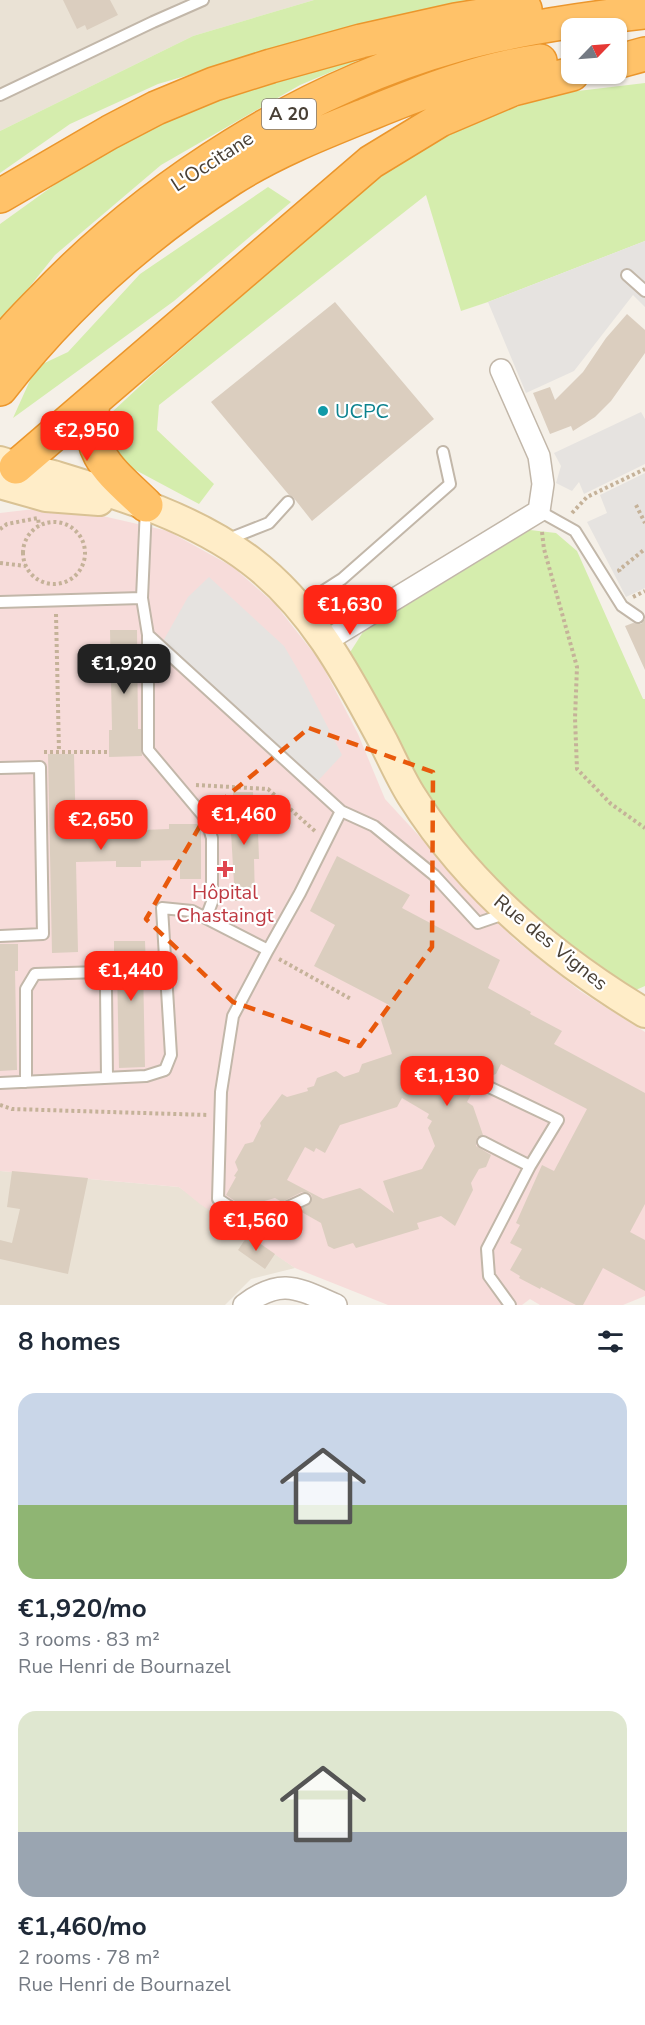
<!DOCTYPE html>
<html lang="en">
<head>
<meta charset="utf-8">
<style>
  body { margin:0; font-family:"Nunito Sans",sans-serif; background:#f2f2f3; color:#1f2937; height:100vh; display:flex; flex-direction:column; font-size:22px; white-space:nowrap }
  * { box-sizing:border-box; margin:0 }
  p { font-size:20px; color:#747a83 }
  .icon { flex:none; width:33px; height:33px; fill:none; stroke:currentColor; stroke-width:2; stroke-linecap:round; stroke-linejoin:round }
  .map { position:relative; height:1305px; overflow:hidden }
  .sheet { display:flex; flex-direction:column; background:#fff; flex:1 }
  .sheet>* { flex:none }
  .needle { width:39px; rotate:65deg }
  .tools { position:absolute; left:561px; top:18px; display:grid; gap:12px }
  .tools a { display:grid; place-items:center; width:66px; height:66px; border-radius:12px; background:#fff; box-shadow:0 2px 4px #0004; font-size:30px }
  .price { position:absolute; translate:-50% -51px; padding:0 14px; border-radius:12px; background:#ff2615; color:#fff; font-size:20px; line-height:39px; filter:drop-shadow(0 2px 3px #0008) }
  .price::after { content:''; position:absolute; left:50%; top:36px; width:18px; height:14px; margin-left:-9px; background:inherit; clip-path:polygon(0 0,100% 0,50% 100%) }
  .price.selected { background:#222; color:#fff }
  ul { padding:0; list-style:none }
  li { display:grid; align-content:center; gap:12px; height:318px; padding:0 18px }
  li span { display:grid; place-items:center; height:186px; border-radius:18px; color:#555 }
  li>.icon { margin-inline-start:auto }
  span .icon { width:108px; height:108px; fill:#fffc; stroke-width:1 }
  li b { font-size:26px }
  h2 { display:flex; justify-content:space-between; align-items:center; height:72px; padding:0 18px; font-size:26px }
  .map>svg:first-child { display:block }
  .residential { fill:#eae2d5 }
  .medical { fill:#f7dcda }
  .green { fill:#d5edad }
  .parking { fill:#e6e3e0 }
  .building { fill:#dbcebf; fill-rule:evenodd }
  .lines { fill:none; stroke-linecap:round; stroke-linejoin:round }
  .lane-casing { stroke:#c2b7a9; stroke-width:14 }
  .street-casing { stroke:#c2b7a9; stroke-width:24 }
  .secondary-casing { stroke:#d9c294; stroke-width:32 }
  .highway-casing { stroke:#eb962c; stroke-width:36 }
  .path { stroke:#c5b299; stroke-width:4; stroke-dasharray:3 3; stroke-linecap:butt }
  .lane { stroke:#fff; stroke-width:10 }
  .street { stroke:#fff; stroke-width:21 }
  .secondary { stroke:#ffedc8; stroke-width:28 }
  .highway { stroke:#ffc269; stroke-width:33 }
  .marked { fill:none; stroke:#e8590c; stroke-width:4.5; stroke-dasharray:12 8; stroke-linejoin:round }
  .culture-dot { fill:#0f9aa8; stroke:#fff; stroke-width:2 }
  .health-dot { fill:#e0444e; stroke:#fff; stroke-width:2 }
  .labels { text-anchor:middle; stroke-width:4.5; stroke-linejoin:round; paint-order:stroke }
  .shield { fill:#fff; stroke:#807972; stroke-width:1.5 }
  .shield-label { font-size:18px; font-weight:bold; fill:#494036 }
  .street-label { font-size:20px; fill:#494036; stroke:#fff }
  .culture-label { font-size:20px; fill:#0d838f; stroke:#fff; text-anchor:start }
  .health-label { font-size:20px; fill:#be3a42; stroke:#fff }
</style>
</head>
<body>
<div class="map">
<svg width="645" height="1305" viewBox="0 0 645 1305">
  <rect width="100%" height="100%" fill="#f5f0e8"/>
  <!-- residential -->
  <path class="residential" d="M0,0H314L193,36L0,131Z
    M0,1171L179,1187L295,1268L251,1279L225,1305H0Z"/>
  <!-- medical -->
  <path class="medical" d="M43,508L94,514L168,531L233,567L275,604L320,661L358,734L385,799L514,939L580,991L645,1032V1296L623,1305H540L530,1299L522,1305H388L295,1268L200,1204L179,1187L0,1171V513Z"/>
  <!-- green -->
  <path class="green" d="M314,0H487L267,52L158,84L70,124L0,173V131L193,36Z
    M363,51L364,58L300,85L161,165L55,255L0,324V224L71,173L173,116L262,82Z
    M645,83V241L488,302L461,311L426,195L159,405L157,430L214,484L199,504L113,458L104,430L111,413L153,374L379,176L458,125L561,93Z
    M268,187L291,202L174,301L13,418L36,367L68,352L140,274Z
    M530,530L556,533L577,551L643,699H645V986L631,992L590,966L475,864L445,827L347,657L363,632Z"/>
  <!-- parking -->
  <path class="parking" d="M645,241V307L633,295L574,371L526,393L488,302Z
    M641,412L645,419V464L584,494L579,482L572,491L556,483L561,466L554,453Z
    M645,473V588L626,597L587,522L607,513L600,495Z
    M209,577L284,646L301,675L342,755L314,785L162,643L188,597Z"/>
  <!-- building -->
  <path class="building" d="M63,0H110L118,15L87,30L85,25L77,29Z
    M335,302L434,419L312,521L293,497L289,495L211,402Z
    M627,314L645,330V353L611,401L595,417L573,431L571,426L550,434L533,393L550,387L555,400L583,372L606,338Z
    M645,619V670L625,626L633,623L641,624Z
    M110,630H137L138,729H141L142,756L109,757V730H112Z
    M48,754H74L76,837H116V831L169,829V824H200L201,827V879H180V860L141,861V867H116V861L76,862L78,952L52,953Z
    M233,792H253L254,831H258L259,859H254L255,900L235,901L231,832H234Z
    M337,856L410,895L402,908L500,960L488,988L531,1012L530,1014L562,1031L554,1044L645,1093V1204L630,1232L645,1240V1291L603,1268L583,1305H576L541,1287L540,1289L519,1278L520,1276L510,1270L522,1249L510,1243L520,1225L516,1223L542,1165L554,1171L587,1109L501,1064L496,1074L479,1080L467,1102L473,1106L483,1135L477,1138L476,1146L491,1155L486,1167L479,1169L471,1183L473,1190L455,1226L441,1216L417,1223L419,1229L356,1248L353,1243L334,1249L328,1246L321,1223L298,1210L311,1203L312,1196L309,1193L302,1192L282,1202L275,1198L244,1207L226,1195L236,1177L234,1176L238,1170L235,1162L245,1144L253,1142L261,1126L260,1123L282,1094L287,1097L308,1091L307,1088L314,1086L317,1078L336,1071L344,1077L359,1072L362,1064L392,1054L381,1020L389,1005L314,966L335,925L310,911ZM402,1098L429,1114L427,1118L432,1121L428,1128L435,1146L422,1169L383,1181L394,1213L360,1188L323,1199L287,1180L305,1147L314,1152L316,1148L325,1153L340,1125L397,1107Z
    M114,941H145L146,967H143L145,1067L119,1068L117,968H114Z
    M0,944H18V971H15L17,1070L0,1071Z
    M12,1171L88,1178L68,1274L0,1259V1240L12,1243L20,1209L7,1207Z
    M248,1235L275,1254L265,1269L238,1250Z"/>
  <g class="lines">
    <defs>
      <path id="lane" d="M0,95L153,22L203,0
        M627,275L645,291
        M146,508L142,598L148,635V750L206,819L212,838V902L206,918
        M539,511L575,531L622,606L638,617
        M226,540L269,523L288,502
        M0,602L142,598
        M300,606L342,579L450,484L443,452
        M148,635L341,811L374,826L434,875L478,923L507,913
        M0,768L40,767L43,934L0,936
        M26,1082V989L35,974L100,972L106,988L107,1078
        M0,1083L146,1076L165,1070L171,1055L162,908L192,911L268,950
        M491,1088L558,1120L530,1166
        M483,1142L530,1166L487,1249L489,1276L510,1305
        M305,1199L273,1214L250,1220L218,1199L221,1092L233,1016L268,950L300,893L341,811"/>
      <path id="street" d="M326,641L539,511L543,484L539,456L501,370
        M244,1305C281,1277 297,1288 336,1305"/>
      <path id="secondary" d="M0,461C17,467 35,470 53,475C122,496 193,517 251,561C313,608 348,676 384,743C393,761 401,779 411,795C468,886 554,958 645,1013
        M0,484L46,497L99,501"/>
      <path id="highway" d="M616,62L645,54
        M0,196L110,132L156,108L214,84L271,66L361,41L455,20L525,9
        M0,346C13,329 28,314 43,299C152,184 304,88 457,45C519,28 582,19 645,12
        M0,389C64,306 144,235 231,179C275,151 324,132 371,113C425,91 483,69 540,61
        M93,402C86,456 110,470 146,505
        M16,467L371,162L440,120L513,89L572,74"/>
    </defs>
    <!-- lane casing -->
    <use href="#lane" class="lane-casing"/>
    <!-- street casing -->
    <use href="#street" class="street-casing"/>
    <!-- secondary casing -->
    <use href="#secondary" class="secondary-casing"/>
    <!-- highway casing -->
    <use href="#highway" class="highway-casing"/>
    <!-- path -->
    <path class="path" d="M636,505L645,523
      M572,513L587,497L645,469
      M23 553a31 31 0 1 1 62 0a31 31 0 1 1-62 0Z
      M0,529L7,524L38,518L39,526
      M542,532L544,549L577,667L575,718L577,769L611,804L645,828
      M0,563L26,566
      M620,572L619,570L645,549
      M633,597L645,591
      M56,614L59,752
      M44,752H108
      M196,785L268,789L316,832
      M279,959L351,999
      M0,1105L12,1109L208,1115"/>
    <!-- lane -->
    <use href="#lane" class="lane"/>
    <!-- street -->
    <use href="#street" class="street"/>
    <!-- secondary -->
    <use href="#secondary" class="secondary"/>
    <!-- highway -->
    <use href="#highway" class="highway"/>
  </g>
  <!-- marked area -->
  <path class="marked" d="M309,728L433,772L432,947L360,1046L233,1002L146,919L208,812Z"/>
  <!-- markers -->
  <circle class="culture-dot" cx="323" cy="411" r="6"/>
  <path class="health-dot" d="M222 860h6v6h6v6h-6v6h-6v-6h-6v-6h6z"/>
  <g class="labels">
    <!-- shield labels -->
    <rect class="shield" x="262" y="99" width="54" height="30" rx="4.5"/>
    <g class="shield-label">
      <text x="289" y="120">A 20</text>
    </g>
    <!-- street labels -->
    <g class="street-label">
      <text transform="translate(212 161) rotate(-33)" y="7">L'Occitane</text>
      <text transform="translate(551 942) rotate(39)" y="7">Rue des Vignes</text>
    </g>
    <!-- culture labels -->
    <g class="culture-label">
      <text x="335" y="418">UCPC</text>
    </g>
    <!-- health labels -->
    <g class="health-label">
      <text x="225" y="899">Hôpital<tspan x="225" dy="23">Chastaingt</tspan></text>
    </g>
  </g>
</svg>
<div class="tools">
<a><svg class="needle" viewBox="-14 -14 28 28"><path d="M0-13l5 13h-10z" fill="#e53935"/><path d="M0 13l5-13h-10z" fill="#747a83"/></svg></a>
</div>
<b class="price" style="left:87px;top:462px">€2,950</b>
<b class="price" style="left:350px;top:636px">€1,630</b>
<b class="price selected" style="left:124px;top:695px">€1,920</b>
<b class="price" style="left:244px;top:846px">€1,460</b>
<b class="price" style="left:101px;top:851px">€2,650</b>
<b class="price" style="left:131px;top:1002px">€1,440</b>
<b class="price" style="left:447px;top:1107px">€1,130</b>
<b class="price" style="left:256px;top:1252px">€1,560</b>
</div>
<section class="sheet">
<h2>8 homes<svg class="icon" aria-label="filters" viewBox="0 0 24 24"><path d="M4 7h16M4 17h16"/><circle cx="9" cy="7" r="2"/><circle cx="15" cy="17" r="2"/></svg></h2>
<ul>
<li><span style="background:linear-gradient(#c9d6e8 60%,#8fb573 0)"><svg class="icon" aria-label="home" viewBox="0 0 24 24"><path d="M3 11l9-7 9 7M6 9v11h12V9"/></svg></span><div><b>€1,920/mo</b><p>3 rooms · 83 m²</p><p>Rue Henri de Bournazel</p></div></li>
<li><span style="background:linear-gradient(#dfe7d0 65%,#9aa5b1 0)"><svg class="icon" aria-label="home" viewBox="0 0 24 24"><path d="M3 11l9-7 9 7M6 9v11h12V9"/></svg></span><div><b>€1,460/mo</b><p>2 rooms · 78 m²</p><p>Rue Henri de Bournazel</p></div></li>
</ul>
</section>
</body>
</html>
